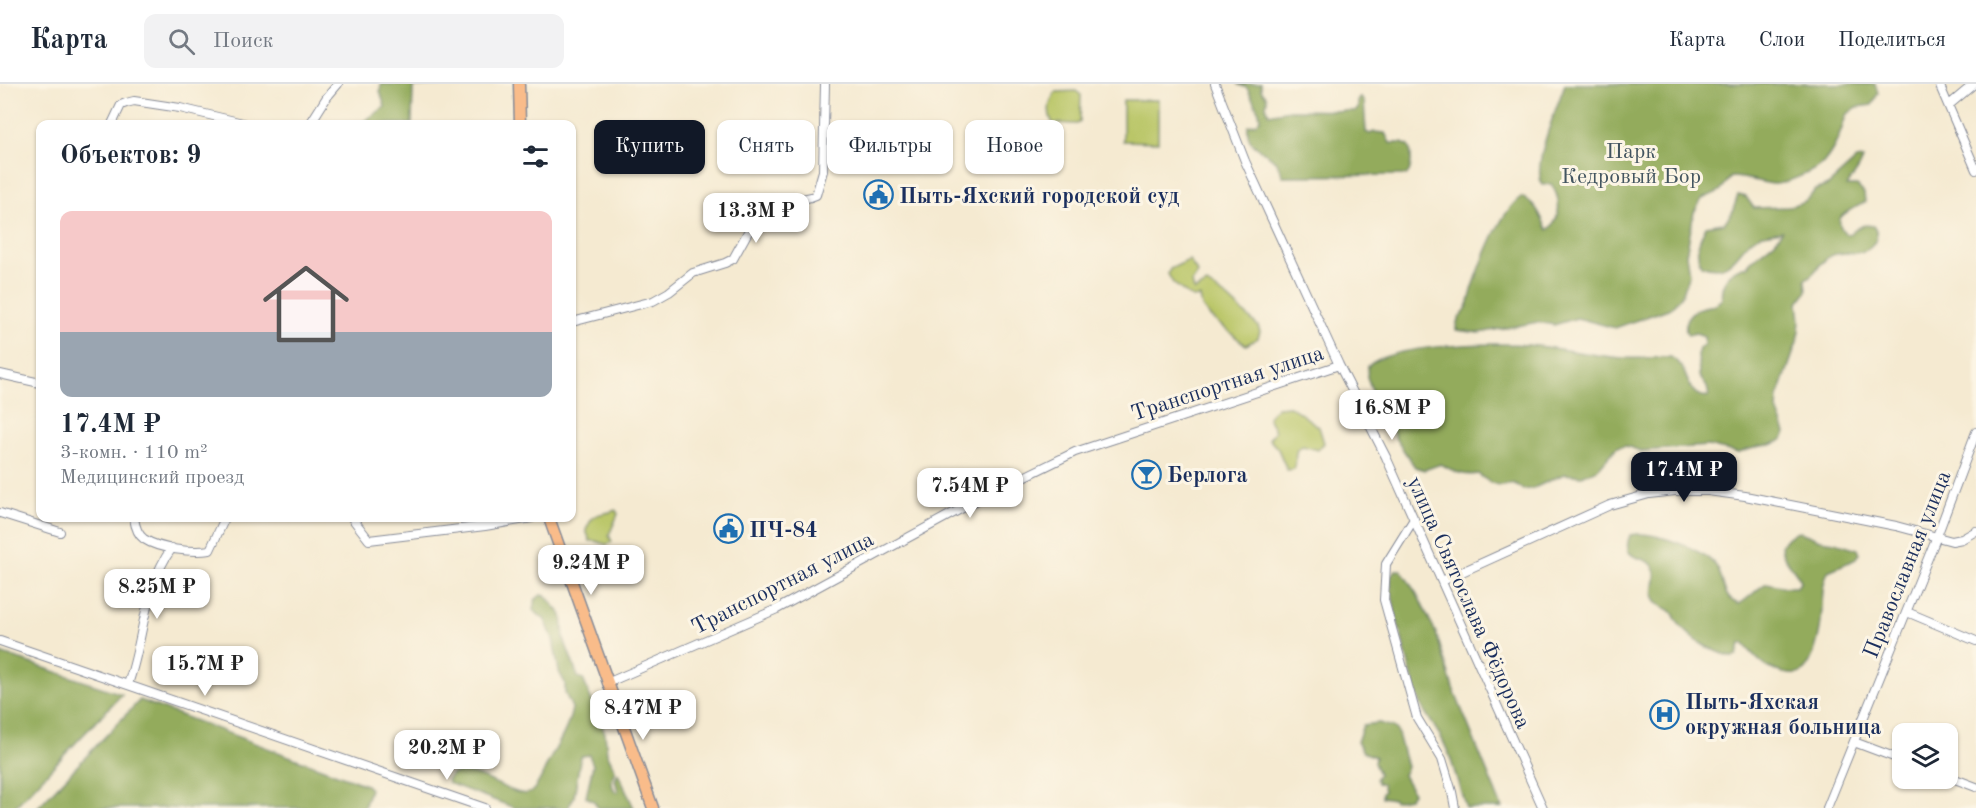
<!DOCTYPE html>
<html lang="ru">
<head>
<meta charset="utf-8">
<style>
  body { margin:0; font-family:"Old Standard TT",serif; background:#f2f2f3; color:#1f2937; height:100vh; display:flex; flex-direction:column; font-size:22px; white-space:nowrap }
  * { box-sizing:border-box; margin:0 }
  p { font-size:20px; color:#747a83 }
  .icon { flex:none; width:33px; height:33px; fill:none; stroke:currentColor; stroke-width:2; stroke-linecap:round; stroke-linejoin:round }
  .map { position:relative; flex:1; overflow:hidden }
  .side { position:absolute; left:36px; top:36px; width:540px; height:402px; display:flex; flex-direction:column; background:#fff; border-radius:12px; box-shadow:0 2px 4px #0004 }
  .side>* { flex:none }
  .top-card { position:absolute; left:594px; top:36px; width:570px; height:54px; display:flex; gap:12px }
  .controls { position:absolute; left:1892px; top:639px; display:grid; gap:12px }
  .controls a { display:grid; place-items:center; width:66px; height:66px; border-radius:12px; background:#fff; box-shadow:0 2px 4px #0004; font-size:30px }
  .price { position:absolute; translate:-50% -51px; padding:0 14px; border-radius:12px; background:#fff; color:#222; font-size:20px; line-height:39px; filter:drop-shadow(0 2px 3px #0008) }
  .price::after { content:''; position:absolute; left:50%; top:36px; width:18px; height:14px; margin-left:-9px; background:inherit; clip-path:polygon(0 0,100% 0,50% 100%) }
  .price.active { background:#111827; color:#fff }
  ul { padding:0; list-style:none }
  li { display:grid; align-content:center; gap:12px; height:318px; padding:0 24px }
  li span { display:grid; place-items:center; height:186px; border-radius:12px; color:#555 }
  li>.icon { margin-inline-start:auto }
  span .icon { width:108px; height:108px; fill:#fffc; stroke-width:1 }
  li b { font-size:26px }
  h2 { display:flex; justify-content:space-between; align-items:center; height:72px; padding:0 24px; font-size:26px }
  .chip { padding:0 21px; border-radius:12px; background:#fff; box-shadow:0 2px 4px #0004; font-size:21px; line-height:54px }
  .chip.active { background:#111827; color:#fff }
  header { display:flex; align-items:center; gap:36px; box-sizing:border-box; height:84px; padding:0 30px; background:#fff; border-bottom:2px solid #e0e1e3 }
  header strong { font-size:28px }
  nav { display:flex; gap:33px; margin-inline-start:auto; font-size:21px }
  .search { width:420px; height:54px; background:#f2f2f3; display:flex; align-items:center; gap:15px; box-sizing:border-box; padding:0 21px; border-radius:12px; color:#747a83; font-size:22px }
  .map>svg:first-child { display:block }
  .green { fill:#bac668; stroke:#6a7a63; stroke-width:1.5 }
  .forest { fill:#93ab5c; stroke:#576d5d; stroke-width:1.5 }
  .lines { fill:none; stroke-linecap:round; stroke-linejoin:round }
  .minor-casing { stroke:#888c98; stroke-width:10 }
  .major-casing { stroke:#888c98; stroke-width:13 }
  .minor { stroke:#fff; stroke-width:8 }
  .major { stroke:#f9bc8a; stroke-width:10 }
  .labels { text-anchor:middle; stroke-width:6; stroke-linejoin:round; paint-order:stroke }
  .park-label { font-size:22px; fill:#435560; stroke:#fcf5e5 }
  .poi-label { font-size:22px; font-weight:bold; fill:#1b2f5e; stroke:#fcf5e5; text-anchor:start }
  .street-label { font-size:22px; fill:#1b2f5e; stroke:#fcf5e5 }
</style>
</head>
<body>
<header>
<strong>Карта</strong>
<div class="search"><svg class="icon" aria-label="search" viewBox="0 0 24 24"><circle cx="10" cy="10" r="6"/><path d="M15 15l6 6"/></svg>Поиск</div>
<nav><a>Карта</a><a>Слои</a><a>Поделиться</a></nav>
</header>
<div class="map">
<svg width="1976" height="724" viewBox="0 0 1976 724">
  <rect width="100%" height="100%" fill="#fcf5e5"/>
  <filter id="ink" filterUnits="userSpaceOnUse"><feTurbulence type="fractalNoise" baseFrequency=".0167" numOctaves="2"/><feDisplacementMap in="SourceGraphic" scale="12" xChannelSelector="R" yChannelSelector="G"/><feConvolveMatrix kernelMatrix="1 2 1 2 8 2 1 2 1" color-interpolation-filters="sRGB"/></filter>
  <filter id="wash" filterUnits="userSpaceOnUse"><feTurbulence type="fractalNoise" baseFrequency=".008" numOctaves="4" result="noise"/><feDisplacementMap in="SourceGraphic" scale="24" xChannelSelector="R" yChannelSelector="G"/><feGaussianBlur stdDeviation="1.35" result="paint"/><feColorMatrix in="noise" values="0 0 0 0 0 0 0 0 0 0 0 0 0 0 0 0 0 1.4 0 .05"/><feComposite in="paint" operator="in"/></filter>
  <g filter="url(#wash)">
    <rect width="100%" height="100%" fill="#f5ead1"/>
    <!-- green -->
    <path class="green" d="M1076,7L1081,11L1080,38L1077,40L1053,39C1049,34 1048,22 1051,16C1053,13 1054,11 1055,8Z
      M1123,16H1158V58L1123,57Z
      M1189,176L1198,189L1192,198L1194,207L1207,200L1228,214L1258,242L1260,248L1258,254L1246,261L1209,232L1202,223L1200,213L1192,214L1173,199L1168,190L1170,185Z
      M1290,322L1319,343L1324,359L1318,366L1303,362L1298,364C1293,371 1298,378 1294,385L1287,386L1278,365L1269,355L1275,347L1268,333L1277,323Z
      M616,426L618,430L609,451L612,458L607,461L596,457H590L586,446C595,425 598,433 616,426Z"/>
    <!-- forest -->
    <path class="forest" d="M381,0H449V1L413,3L412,40H360L385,23L380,7Z
      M1237,0H1261V6C1267,12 1268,14 1266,22L1269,30L1289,26L1355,27L1358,25V15L1360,13L1364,18L1366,48L1370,50L1374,48L1385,49L1390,59H1402L1409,62C1412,70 1412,85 1407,91L1283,92C1281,88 1279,82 1276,78C1264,64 1245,65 1248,41L1257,39L1260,35L1259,28L1247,4Z
      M1565,0H1875L1878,9L1872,21L1857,23L1846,31C1842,46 1835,65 1824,78C1818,86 1783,101 1773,100C1758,98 1746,93 1731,93L1720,107L1702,115L1694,128L1686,171L1689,190L1683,209L1671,224L1615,244L1577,234L1554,241L1538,238L1479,249L1456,246C1455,234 1464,231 1468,221C1470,216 1471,209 1473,203C1482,177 1499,129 1521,113C1538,119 1540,133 1548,146C1562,135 1561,114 1551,100L1543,101C1530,84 1558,21 1565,0Z
      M1863,75C1859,88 1853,91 1847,102H1857L1864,109L1865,118C1852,127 1827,131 1847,151L1851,150C1857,142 1863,140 1873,142C1877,147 1878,153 1874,159C1864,175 1844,165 1830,172C1820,178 1816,189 1806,195L1807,207L1798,219L1800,237L1798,255L1778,313L1777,326L1786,349L1782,356L1771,361L1760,362L1738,369L1708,362L1641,367L1626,362L1617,363L1599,384L1582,392L1564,390L1534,404L1523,406C1512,396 1512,400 1500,401C1492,401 1484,395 1478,390C1463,393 1453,387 1441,380L1424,386L1415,383L1395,354L1388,331L1379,325L1367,293L1368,282C1391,260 1496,258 1529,261C1561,264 1593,272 1625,274C1640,275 1656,273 1671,273C1675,276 1679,279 1682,283C1688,295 1691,316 1709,312L1707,303L1699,292L1698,269L1699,264L1704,261V252L1696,249L1688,251C1680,238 1690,226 1704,223C1707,222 1711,222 1714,221C1717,219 1719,217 1722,215C1719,198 1731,185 1747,182C1757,168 1776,161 1782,147C1774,148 1761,149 1755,153C1736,166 1733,193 1701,181C1694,166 1699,157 1706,142L1724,139L1732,129L1738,111L1746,113L1754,124L1788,123L1805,117L1816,106L1828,101L1856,76Z
      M1800,448L1820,456L1835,458L1858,465L1860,470L1854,476L1828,487C1821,502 1823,520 1821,537C1820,549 1813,581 1802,588C1794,594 1774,587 1766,582C1758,577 1750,567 1743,559L1740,560L1737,572L1733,573C1709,566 1696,559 1679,540C1676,537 1675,532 1672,528C1666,522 1657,523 1654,514C1651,504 1659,492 1653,482C1647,471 1619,479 1630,451C1652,446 1703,465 1716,482C1726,496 1720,514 1739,520C1750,514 1756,505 1767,499L1786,503H1797L1801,497C1795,484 1782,476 1781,462C1786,453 1790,450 1800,448Z
      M1395,486H1401L1417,510L1436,549L1453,604L1502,724H1466L1449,670L1441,653L1423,625L1416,608L1396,532L1391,504V491Z
      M541,511H545L562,531L564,555L578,593L583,595L605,649L607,669L615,686C612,693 610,702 616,708L618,707L615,696L618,689L634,724H598L594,717L586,713L593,681L589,671L582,672L580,676L574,713L568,724H515L448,699L447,696L452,690C475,679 516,718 531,708C540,701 544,685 550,675C559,658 569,643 572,624L565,609V599L559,588L553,555L545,536L533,526L535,516Z
      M0,569L122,610L14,724H0Z
      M140,616L366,701L370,705L364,724H37Z
      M1379,639L1393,643L1397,646L1407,683L1403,691L1413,709L1409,714L1394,717L1393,715L1382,713V709L1384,707L1382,700L1377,699L1376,694L1379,690L1374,679L1375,673L1363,668L1357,658L1363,641Z"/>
  </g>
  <g filter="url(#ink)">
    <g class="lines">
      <defs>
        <path id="minor" d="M1215,0L1245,77L1339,281L1386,373L1543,724
          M1939,0L1976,86
          M1949,21L1974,0
          M112,40L121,21L126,19L134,17L180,24L247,40
          M310,40L327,13L338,0
          M572,238L653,217L669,208L693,189L725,179L733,175L764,119C781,113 800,119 816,111L823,87L825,0
          M0,290L40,299
          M0,429L60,448
          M134,434C135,441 137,450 144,455C159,465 192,469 210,466L225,434
          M352,434L369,456L485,442L532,434
          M1414,435L1386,480L1384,516L1417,634L1442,675L1452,708L1455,724
          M1442,497L1610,421L1649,410L1675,407H1708L1745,412L1896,442L1952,457L1962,455L1976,447
          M1907,528L1976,557
          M0,557L485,724
          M607,599L777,525L979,415L1075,368L1339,281
          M128,600C144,556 143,503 172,464
          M1854,658L1902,676
          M1947,692L1976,703
          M1827,724L1937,452L1976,348"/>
        <path id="major" d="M519,0L520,40
          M549,434L653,724"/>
      </defs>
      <!-- minor casing -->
      <use href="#minor" class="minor-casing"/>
      <!-- major casing -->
      <use href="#major" class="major-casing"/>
      <!-- minor -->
      <use href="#minor" class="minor"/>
      <!-- major -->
      <use href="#major" class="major"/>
    </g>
  </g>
  <!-- icons -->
  <defs>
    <symbol id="civic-ring" viewBox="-11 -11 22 22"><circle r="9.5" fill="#fcf5e5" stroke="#1f6fb2" stroke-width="1.5"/><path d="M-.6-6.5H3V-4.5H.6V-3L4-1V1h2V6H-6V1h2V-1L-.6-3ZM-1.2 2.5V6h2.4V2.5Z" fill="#1f6fb2"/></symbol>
    <symbol id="bar-ring" viewBox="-11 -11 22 22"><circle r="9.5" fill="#fcf5e5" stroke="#1f6fb2" stroke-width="1.5"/><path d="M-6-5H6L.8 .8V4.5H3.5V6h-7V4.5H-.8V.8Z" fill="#1f6fb2"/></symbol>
    <symbol id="hospital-ring" viewBox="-11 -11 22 22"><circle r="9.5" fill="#fcf5e5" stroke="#1f6fb2" stroke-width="1.5"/><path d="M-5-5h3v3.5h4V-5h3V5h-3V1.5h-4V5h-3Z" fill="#1f6fb2"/></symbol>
  </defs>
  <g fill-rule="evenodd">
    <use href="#civic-ring" x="862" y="94" width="33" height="33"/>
    <use href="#bar-ring" x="1130" y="374" width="33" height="33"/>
    <use href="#civic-ring" x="712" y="428" width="33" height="33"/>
    <use href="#hospital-ring" x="1648" y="614" width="33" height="33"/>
  </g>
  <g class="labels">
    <!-- park labels -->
    <g class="park-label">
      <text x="1631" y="74">Парк<tspan x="1631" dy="25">Кедровый Бор</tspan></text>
    </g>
    <!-- poi labels -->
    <g class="poi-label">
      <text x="899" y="119">Пыть-Яхский городской суд</text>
      <text x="1167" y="398">Берлога</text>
      <text x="749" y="453">ПЧ-84</text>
      <text x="1685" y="625">Пыть-Яхская<tspan x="1685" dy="25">окружная больница</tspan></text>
    </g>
    <!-- street labels -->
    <g class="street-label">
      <text transform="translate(1227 298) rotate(-18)" y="8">Транспортная улица</text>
      <text transform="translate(1906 480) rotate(-68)" y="8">Православная улица</text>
      <text transform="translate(782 498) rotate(-27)" y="8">Транспортная улица</text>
      <text transform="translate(1470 518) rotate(66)" y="8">улица Святослава Фёдорова</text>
    </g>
  </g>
</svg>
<div class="controls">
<a><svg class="icon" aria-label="layers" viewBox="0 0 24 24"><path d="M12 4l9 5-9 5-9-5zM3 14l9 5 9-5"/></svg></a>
</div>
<b class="price" style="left:756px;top:160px">13.3M ₽</b>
<b class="price" style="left:1392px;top:357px">16.8M ₽</b>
<b class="price active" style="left:1684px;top:419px">17.4M ₽</b>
<b class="price" style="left:970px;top:435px">7.54M ₽</b>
<b class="price" style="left:591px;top:512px">9.24M ₽</b>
<b class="price" style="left:157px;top:536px">8.25M ₽</b>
<b class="price" style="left:205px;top:613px">15.7M ₽</b>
<b class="price" style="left:643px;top:657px">8.47M ₽</b>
<b class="price" style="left:447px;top:697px">20.2M ₽</b>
<div class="top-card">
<a class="chip active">Купить</a>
<a class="chip">Снять</a>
<a class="chip">Фильтры</a>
<a class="chip">Новое</a>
</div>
<section class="side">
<h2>Объектов: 9<svg class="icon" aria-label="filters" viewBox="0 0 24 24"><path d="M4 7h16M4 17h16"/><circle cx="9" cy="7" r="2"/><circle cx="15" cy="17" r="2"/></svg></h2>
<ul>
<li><span style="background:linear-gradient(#f6c9c9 65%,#9aa5b1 0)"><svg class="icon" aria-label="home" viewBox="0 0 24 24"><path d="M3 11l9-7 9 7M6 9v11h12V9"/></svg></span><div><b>17.4M ₽</b><p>3-комн. · 110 m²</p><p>Медицинский проезд</p></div></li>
</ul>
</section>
</div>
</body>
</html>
